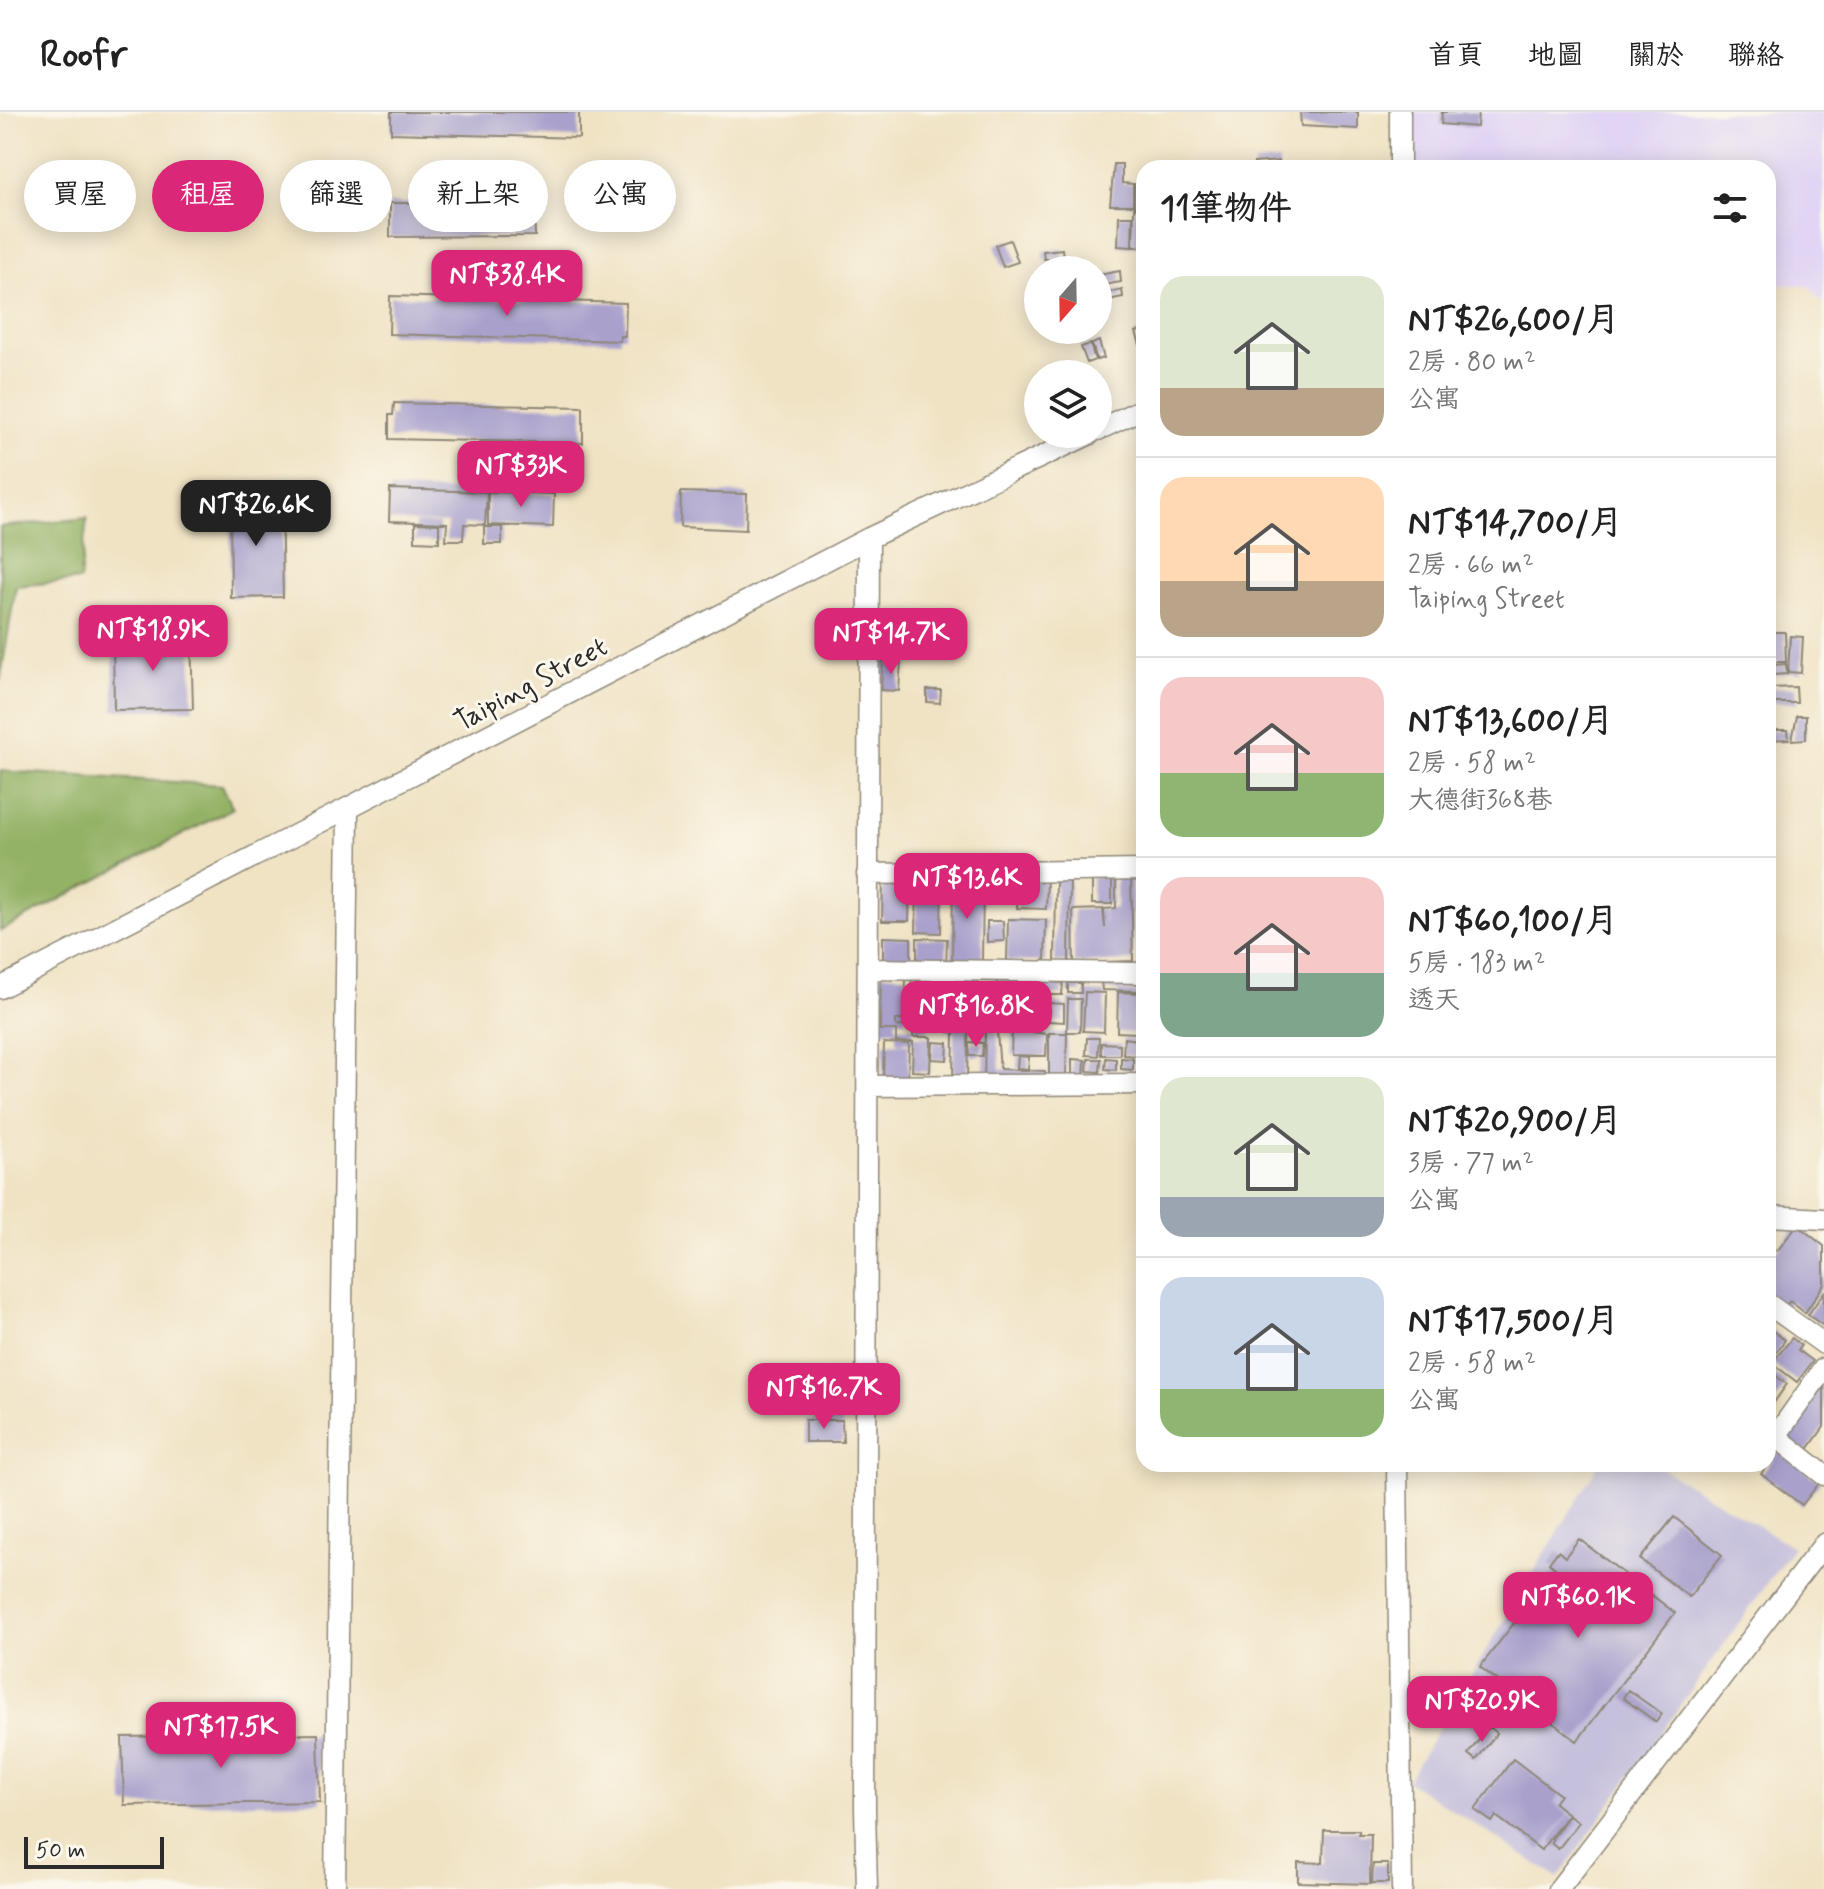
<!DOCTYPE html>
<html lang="zh-TW">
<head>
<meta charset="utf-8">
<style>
  body { margin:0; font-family:Mynerve,"LXGW WenKai TC",sans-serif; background:#f6f6f6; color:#222; height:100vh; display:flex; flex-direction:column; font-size:30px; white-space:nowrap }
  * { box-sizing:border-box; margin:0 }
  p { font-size:26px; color:#767676 }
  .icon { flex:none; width:44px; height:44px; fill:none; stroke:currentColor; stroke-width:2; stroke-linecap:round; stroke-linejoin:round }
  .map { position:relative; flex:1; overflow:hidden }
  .drawer { position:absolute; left:1136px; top:48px; width:640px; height:1312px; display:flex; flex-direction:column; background:#fff; border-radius:24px; box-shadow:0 4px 20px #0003 }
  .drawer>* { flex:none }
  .hud { position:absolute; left:24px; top:48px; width:760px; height:72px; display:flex; gap:16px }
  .needle { width:52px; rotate:200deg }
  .controls { position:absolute; left:1024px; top:144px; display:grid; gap:16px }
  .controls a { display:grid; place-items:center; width:88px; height:88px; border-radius:50%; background:#fff; box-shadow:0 4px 20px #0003; font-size:40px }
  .scale { position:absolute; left:24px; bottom:20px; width:140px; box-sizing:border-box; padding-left:8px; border:4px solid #2b2b2b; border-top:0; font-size:22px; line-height:28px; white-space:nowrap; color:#2b2b2b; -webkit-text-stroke:6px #fbf7ec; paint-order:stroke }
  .price { position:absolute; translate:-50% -68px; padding:0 18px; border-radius:16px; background:#db2777; color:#fff; font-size:26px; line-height:52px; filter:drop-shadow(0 2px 4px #0008) }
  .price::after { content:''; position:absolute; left:50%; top:48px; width:24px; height:18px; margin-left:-12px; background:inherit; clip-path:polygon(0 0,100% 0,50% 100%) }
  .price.current { background:#222; color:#fff }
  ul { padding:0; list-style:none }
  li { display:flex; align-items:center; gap:24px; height:200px; padding:0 24px }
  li+li { border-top:2px solid #e0e0e0 }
  li span { display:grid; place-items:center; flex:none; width:224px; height:160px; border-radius:24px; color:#555 }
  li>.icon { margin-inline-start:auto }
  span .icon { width:96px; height:96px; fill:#fffc; stroke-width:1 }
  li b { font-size:34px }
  h2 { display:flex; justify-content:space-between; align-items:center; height:96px; padding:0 24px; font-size:34px }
  .chip { padding:0 28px; border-radius:36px; background:#fff; box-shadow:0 4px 20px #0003; font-size:28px; line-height:72px }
  .chip.current { background:#db2777; color:#fff }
  header { display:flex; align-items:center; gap:48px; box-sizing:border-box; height:112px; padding:0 40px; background:#fff; border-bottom:2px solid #e0e0e0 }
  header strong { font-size:38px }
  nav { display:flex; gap:44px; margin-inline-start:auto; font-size:28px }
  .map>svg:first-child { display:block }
  .built { fill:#e1d4f4 }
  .industrial { fill:#c5c0db }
  .forest { fill:#94b266; stroke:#606e48; stroke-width:2 }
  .building { fill:#a9a1cc }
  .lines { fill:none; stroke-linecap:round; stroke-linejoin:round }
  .minor-casing { stroke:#8e8778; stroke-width:23 }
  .minor { stroke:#fff; stroke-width:20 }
  .labels { text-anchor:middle; stroke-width:6; stroke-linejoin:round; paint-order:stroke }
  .street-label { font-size:28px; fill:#2b2b2b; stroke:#fbf7ec }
</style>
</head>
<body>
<header>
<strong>Roofr</strong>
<nav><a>首頁</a><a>地圖</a><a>關於</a><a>聯絡</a></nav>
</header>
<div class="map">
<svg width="1824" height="1777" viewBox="0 0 1824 1777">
  <rect width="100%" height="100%" fill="#fbf7ec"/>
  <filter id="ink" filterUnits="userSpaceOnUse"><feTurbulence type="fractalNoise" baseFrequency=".0125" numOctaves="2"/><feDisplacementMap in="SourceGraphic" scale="16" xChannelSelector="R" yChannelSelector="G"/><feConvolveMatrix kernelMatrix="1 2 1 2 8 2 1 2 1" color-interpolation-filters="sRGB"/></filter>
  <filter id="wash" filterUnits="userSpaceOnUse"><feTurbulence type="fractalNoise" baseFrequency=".006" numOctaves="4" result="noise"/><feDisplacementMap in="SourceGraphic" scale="32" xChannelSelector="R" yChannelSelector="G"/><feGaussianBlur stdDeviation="1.8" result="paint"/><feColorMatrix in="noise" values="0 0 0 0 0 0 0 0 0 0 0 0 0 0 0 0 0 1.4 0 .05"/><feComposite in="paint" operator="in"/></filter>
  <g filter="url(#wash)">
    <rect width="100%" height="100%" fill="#f0e3c4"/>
    <!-- built -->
    <path class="built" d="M1411,0H1824V193L1808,174L1768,172V56H1410Z"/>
    <!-- industrial -->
    <path class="industrial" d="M1599,1352H1655L1793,1435L1558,1766L1407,1669Z"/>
    <!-- forest -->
    <path class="forest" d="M87,406L80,468L16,474L0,569V415Z
      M0,659L222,673L233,696L0,819Z"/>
    <g id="blocks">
      <!-- building -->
      <path class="building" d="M391,0H579V26L391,21Z
        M1300,0H1358V17L1301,14Z
        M1442,0H1478L1477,15L1441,12Z
        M1279,49V56H1254V51Z
        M1114,52H1122V71L1133,72V93H1110Z
        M1135,72H1144V94H1134Z
        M390,91H534L535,124L390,125Z
        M1134,96H1144V135H1133Z
        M1119,104H1133L1132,135L1118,134Z
        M1010,128L1018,150L1003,155L995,133Z
        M1062,137L1063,146L1044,147L1043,139Z
        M1080,146L1081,158H1065L1064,148Z
        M1062,150L1063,158H1047L1046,152Z
        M1120,159L1121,170L1098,174V163Z
        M1122,178L1123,185L1098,190V182Z
        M390,184L626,191L625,224H620V229L389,222Z
        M1144,218V242H1143L1136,220Z
        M1099,229L1104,246L1097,248L1092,232Z
        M1090,232L1095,248L1087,251L1081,235Z
        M394,291L583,295V331L389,327V303H393Z
        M390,377L487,380L485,413L464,412L463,428H446L447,411L389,409Z
        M488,380L554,382L553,415L488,413Z
        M681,380L747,382L746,418L680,415Z
        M281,385L283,485L231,486L230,386Z
        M415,411L439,412V430L415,429Z
        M484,415H502V432H484Z
        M1768,520H1785L1786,550H1768Z
        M191,523L193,597L114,598L113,524Z
        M1790,524L1803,525L1801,561L1788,560Z
        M883,548L901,549L899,579L881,578Z
        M1786,552L1787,562L1773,563V553Z
        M1796,575L1797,591H1772L1771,576Z
        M927,578H941L940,591L927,590Z
        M1797,604H1806V627L1792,628Z
        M1768,618H1788L1789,627L1768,628Z
        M988,763L1047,765L1046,797L1017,796L1018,783H988Z
        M1116,764H1131L1133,849L1074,851L1073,798L1103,797L1105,816L1104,797L1116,796Z
        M1056,765H1070L1069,851L1055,850Z
        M1092,765H1112V792H1092Z
        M917,766H942L941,821L916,820Z
        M883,768L910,769L909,809H882Z
        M953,769L983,770L982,849H952Z
        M1008,807L1046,808L1045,850L1007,849Z
        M987,809H1003L1004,829L987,830Z
        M883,825L911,826V856L883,855Z
        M917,826L947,827L946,855L917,854Z
        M881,862L906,863L905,908H896V914L913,915V925H931L930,960L912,959L913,930H896V918H880Z
        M911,865H929V893H914Z
        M944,866H970L967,967H953L954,920H948V910H956L957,877L944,876Z
        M997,867L1041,869L1040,880L996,878Z
        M1101,868H1144V879L1102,878Z
        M1045,870L1063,871L1062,883H1045Z
        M1068,871H1081V881H1068Z
        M931,878H947V908H931Z
        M1085,880L1105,881L1104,920L1083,919Z
        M1118,880L1139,881L1137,921L1117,920Z
        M1140,880H1144V921H1138Z
        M998,881L1018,882V893L998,892Z
        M1068,887H1081L1080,920H1067Z
        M1031,890L1046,891L1045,909L997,906V894L1031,895Z
        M1049,891L1064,892V910L1049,909Z
        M915,908H929L928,918H915Z
        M999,908H1009V919L998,918Z
        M1012,917L1047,922L1046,944L1011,943Z
        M985,920H997L1000,957L1045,959L1044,971H984Z
        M1049,921H1067L1066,971L1049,970Z
        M1140,924H1144V966H1140Z
        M1087,926H1099L1098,944L1086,943Z
        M1124,926L1138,928V944L1123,943Z
        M933,930L948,931L947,948L932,947Z
        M969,930L983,931L982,944H969Z
        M884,931L909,932L908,967L883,966Z
        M1101,931L1120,932V943H1101Z
        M1018,944L1029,945L1028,957L1017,956Z
        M1106,946L1116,947V958L1105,957Z
        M1121,946L1133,947V958L1121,957Z
        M1072,947L1085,948L1084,968H1072Z
        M1088,947H1101L1100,960L1087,959Z
        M1797,1113L1824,1134V1172L1805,1201L1790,1189L1785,1194L1768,1181V1143L1773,1136L1777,1139Z
        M1824,1180V1214L1808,1203Z
        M1768,1210L1772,1213L1769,1216L1785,1228L1768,1252Z
        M1792,1226L1801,1233L1798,1238L1813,1249L1797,1270L1772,1251Z
        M1768,1258L1787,1272L1768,1299Z
        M1824,1259V1315L1806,1340L1779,1321Z
        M805,1308H842L843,1330H805Z
        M1779,1339L1820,1370L1802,1393L1761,1362Z
        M1674,1405L1722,1443L1689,1485L1640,1447Z
        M1579,1427L1675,1501L1577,1629L1480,1555L1556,1457L1549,1451L1558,1439L1565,1445Z
        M1628,1578L1662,1602L1656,1610L1623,1586Z
        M1489,1615L1497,1621L1476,1648L1468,1642Z
        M318,1622L320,1690L124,1693L122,1625Z
        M1513,1647L1560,1683L1554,1691L1568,1702L1541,1738L1496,1704L1492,1710L1475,1698Z
        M1569,1703L1579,1710L1558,1737L1552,1732V1727Z
        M1324,1718H1359V1722H1371L1370,1772L1298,1770V1750L1323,1751Z
        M1373,1752H1388V1771H1372Z"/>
    </g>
  </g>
  <g filter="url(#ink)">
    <use href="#blocks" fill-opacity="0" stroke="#8e8778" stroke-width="2"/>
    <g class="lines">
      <defs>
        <path id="minor" d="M1400,56V0
          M1098,318L1144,296
          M867,762L1144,758
          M869,857L1144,861
          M0,876L869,426L1090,322
          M869,974L1144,972
          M1768,1104L1824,1107
          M1768,1192L1824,1232
          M1768,1318L1824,1363
          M1776,1324L1824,1256
          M1397,1352L1402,1777
          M335,1777L348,698
          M867,1777L865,1697L869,426
          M1559,1777L1824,1432"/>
      </defs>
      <!-- minor casing -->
      <use href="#minor" class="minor-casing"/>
      <!-- minor -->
      <use href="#minor" class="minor"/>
    </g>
  </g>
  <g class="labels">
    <!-- street labels -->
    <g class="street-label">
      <text transform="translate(530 571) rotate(-28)" y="10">Taiping Street</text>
    </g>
  </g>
</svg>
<div class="controls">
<a><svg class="needle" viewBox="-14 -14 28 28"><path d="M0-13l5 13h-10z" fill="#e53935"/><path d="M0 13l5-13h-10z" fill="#767676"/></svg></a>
<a><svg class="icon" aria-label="layers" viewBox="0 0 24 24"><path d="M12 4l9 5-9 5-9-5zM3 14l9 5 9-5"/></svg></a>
</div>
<div class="scale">50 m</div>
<b class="price" style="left:507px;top:206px">NT$38.4K</b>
<b class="price" style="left:521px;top:397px">NT$33K</b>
<b class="price current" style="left:256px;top:436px">NT$26.6K</b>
<b class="price" style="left:153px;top:561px">NT$18.9K</b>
<b class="price" style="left:891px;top:564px">NT$14.7K</b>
<b class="price" style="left:967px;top:809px">NT$13.6K</b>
<b class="price" style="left:976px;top:937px">NT$16.8K</b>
<b class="price" style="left:824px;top:1319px">NT$16.7K</b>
<b class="price" style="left:1578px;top:1528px">NT$60.1K</b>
<b class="price" style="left:1482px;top:1632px">NT$20.9K</b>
<b class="price" style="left:221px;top:1658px">NT$17.5K</b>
<div class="hud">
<a class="chip">買屋</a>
<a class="chip current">租屋</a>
<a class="chip">篩選</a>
<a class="chip">新上架</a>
<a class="chip">公寓</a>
</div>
<section class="drawer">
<h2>11筆物件<svg class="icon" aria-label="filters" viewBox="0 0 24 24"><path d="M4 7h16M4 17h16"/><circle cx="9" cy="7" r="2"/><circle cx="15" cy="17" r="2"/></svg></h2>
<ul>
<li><span style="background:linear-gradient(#dfe7d0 70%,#b9a48a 0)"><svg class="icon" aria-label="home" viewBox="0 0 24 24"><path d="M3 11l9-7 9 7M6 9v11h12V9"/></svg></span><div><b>NT$26,600/月</b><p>2房 · 80 m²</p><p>公寓</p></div></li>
<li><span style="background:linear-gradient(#ffd9b3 65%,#b9a48a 0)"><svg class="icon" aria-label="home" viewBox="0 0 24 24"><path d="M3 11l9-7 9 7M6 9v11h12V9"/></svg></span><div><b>NT$14,700/月</b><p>2房 · 66 m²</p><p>Taiping Street</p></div></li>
<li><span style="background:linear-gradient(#f6c9c9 60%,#8fb573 0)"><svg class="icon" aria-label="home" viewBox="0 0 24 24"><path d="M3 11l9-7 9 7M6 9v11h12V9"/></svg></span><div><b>NT$13,600/月</b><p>2房 · 58 m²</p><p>大德街368巷</p></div></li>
<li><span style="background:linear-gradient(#f6c9c9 60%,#7fa58c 0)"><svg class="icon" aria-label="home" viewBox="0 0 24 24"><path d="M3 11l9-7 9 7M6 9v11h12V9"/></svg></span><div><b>NT$60,100/月</b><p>5房 · 183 m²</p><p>透天</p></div></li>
<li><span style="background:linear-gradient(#dfe7d0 75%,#9aa5b1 0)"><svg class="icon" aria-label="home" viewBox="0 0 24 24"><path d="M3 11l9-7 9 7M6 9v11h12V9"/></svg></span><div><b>NT$20,900/月</b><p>3房 · 77 m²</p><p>公寓</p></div></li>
<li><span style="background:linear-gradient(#c9d6e8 70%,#8fb573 0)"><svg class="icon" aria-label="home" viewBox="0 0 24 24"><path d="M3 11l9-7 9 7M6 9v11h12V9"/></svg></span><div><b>NT$17,500/月</b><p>2房 · 58 m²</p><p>公寓</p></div></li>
</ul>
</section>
</div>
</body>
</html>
